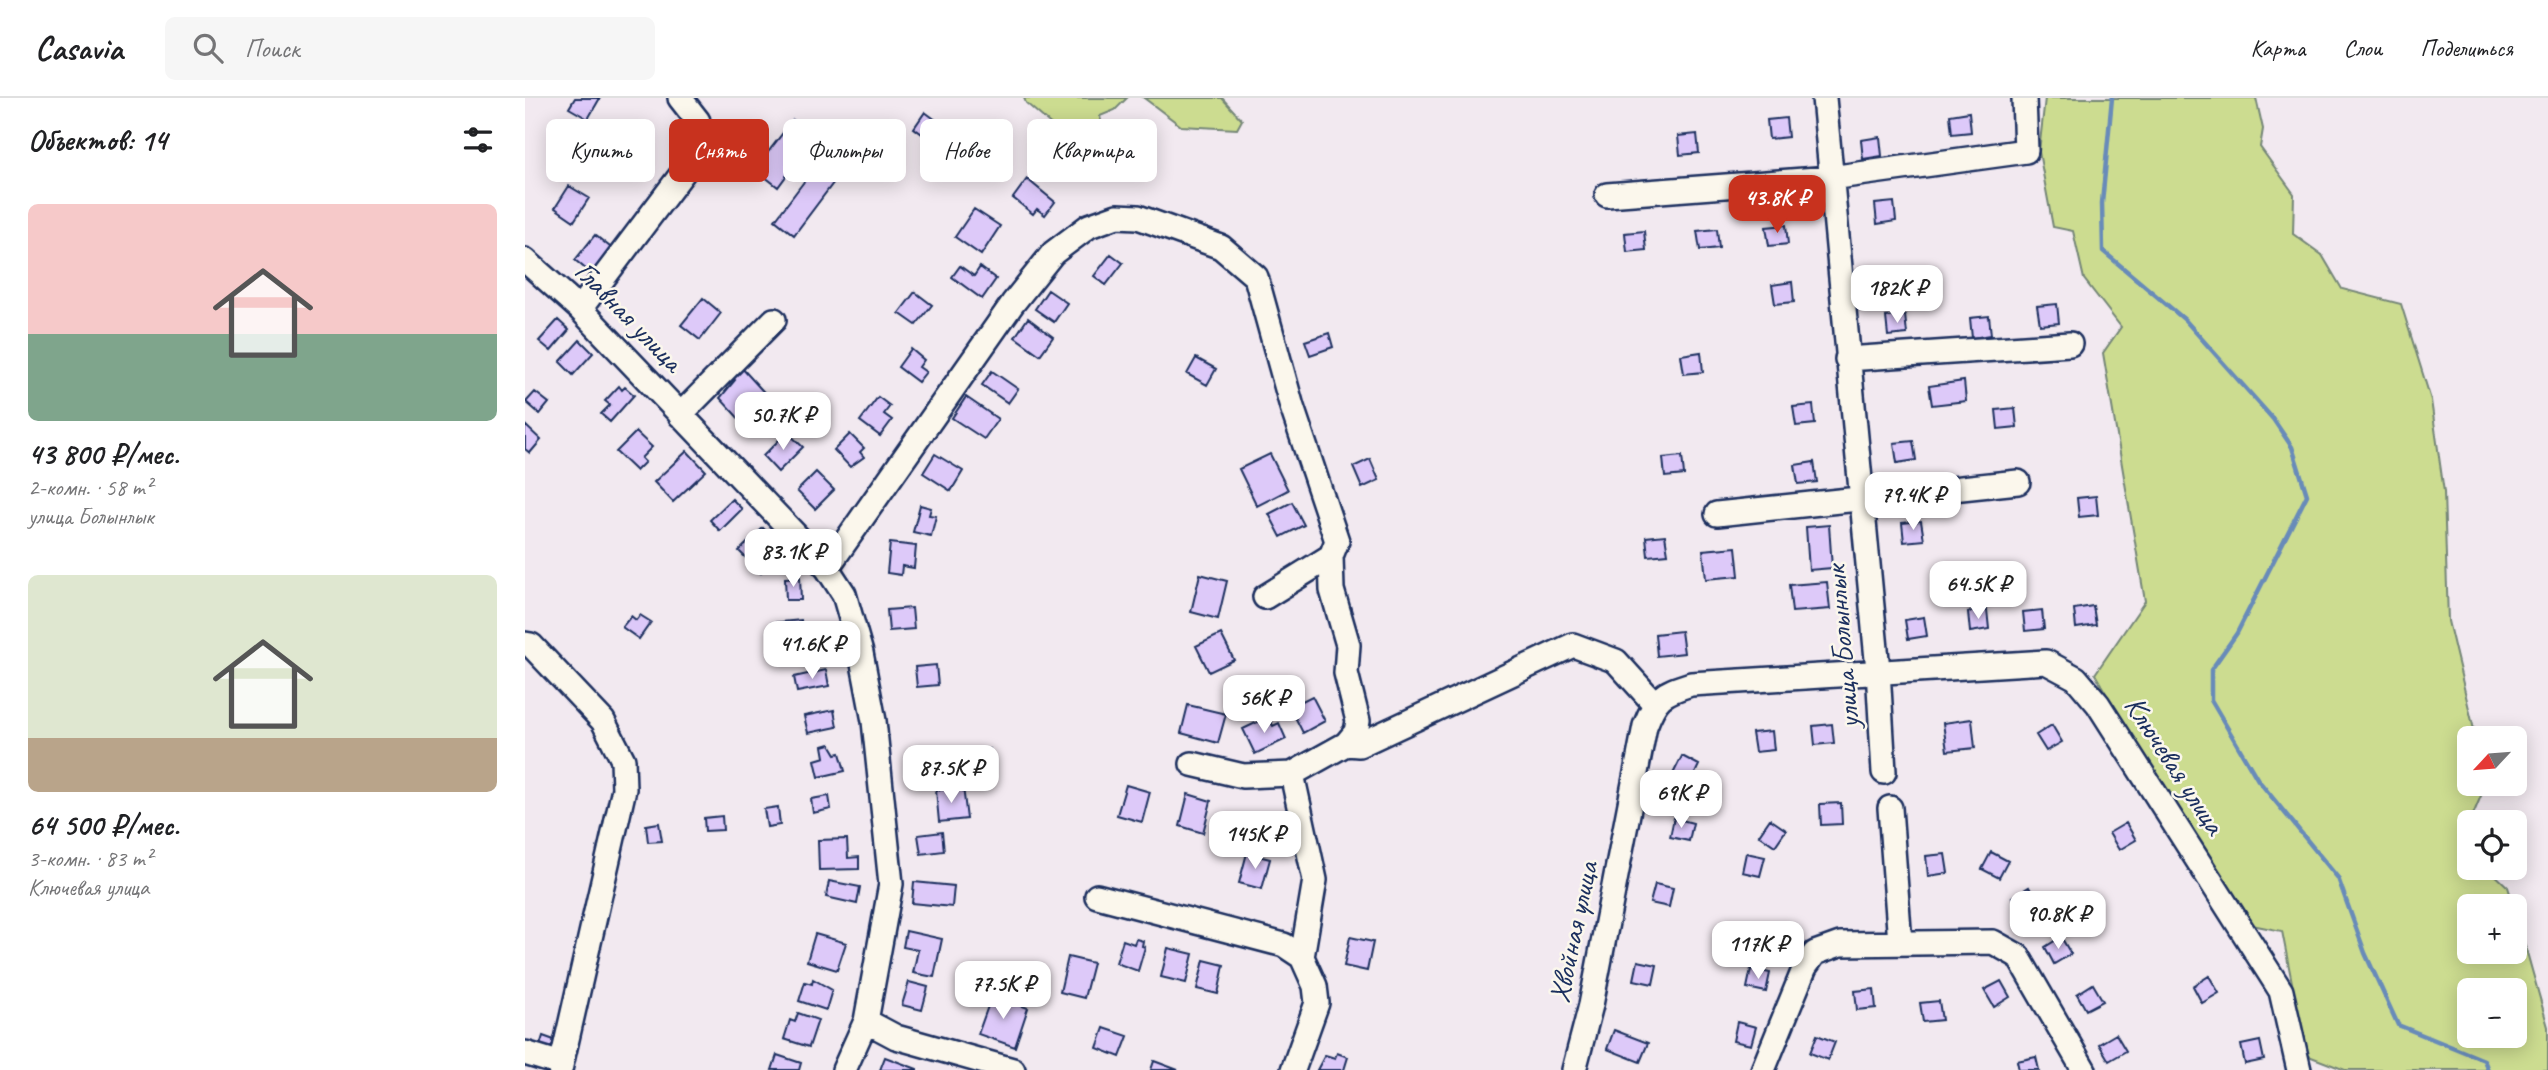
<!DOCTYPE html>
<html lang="ru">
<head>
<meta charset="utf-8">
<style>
  body { margin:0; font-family:Caveat,sans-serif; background:#f6f6f6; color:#202124; height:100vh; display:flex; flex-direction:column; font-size:26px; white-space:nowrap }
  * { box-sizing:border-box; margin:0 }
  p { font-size:23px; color:#757577 }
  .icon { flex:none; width:38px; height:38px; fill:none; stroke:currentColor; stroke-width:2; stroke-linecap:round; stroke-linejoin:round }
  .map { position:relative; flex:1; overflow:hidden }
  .panel { display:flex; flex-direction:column; background:#fff; width:525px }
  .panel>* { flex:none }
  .guide { position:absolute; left:21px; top:21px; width:665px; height:63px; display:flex; gap:14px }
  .needle { width:46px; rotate:244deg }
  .fabs { position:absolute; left:1932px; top:628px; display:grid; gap:14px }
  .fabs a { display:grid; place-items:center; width:70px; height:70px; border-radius:10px; background:#fff; box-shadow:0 4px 18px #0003; font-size:35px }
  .price { position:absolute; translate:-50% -60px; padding:0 16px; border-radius:14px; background:#fff; color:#222; font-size:23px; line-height:46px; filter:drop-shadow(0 2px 4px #0008) }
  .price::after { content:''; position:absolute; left:50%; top:42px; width:21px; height:16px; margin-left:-10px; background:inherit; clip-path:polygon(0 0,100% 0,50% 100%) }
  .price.current { background:#c8321e; color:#fff }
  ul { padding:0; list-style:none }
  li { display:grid; align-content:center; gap:14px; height:371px; padding:0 28px }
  li span { display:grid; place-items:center; height:217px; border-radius:10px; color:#555 }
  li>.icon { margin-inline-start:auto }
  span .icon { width:126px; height:126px; fill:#fffc; stroke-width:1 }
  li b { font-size:30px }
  h2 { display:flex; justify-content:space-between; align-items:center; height:84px; padding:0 28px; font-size:30px }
  .pill { padding:0 24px; border-radius:10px; background:#fff; box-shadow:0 4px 18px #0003; font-size:24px; line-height:63px }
  .pill.current { background:#c8321e; color:#fff }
  header { display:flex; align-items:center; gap:42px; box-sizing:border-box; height:98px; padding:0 35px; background:#fff; border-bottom:2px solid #e0e0e0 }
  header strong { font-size:33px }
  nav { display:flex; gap:38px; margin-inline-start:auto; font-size:24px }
  .search { width:490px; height:63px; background:#f6f6f6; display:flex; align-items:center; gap:18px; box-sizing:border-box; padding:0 24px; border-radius:10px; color:#757577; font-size:26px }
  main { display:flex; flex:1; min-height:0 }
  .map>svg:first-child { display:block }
  .green { fill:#ccdc90; stroke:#748677; stroke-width:2; fill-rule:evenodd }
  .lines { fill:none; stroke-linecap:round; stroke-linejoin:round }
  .stream { stroke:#678bb9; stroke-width:4.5 }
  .building { fill:#ddc9f9; stroke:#1b2f5e; stroke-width:2 }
  .minor-casing { stroke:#1b2f5e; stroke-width:28 }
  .minor { stroke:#fbf7ec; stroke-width:23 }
  .labels { text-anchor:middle; stroke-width:5; stroke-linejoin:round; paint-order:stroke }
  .street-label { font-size:30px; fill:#1b2f5e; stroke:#fbf7ec }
</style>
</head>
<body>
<header>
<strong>Casavia</strong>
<div class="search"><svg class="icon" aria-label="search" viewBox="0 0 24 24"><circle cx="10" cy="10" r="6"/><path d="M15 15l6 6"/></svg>Поиск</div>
<nav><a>Карта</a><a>Слои</a><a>Поделиться</a></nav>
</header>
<main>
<section class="panel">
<h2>Объектов: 14<svg class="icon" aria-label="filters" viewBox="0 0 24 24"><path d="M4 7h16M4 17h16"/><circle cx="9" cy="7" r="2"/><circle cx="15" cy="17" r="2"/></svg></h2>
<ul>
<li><span style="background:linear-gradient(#f6c9c9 60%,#7fa58c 0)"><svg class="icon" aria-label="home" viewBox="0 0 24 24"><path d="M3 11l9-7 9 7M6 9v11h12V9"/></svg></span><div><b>43 800 ₽/мес.</b><p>2-комн. · 58 m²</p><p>улица Болынлык</p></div></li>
<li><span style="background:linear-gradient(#dfe7d0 75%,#b9a48a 0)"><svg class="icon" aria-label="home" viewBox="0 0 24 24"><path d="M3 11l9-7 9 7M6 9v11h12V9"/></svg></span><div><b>64 500 ₽/мес.</b><p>3-комн. · 83 m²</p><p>Ключевая улица</p></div></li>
</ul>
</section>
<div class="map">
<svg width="2023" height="972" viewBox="0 0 2023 972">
  <rect width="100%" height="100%" fill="#f2e9f0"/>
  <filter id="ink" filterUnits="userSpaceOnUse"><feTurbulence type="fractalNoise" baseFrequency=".0143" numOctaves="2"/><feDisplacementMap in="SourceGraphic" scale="14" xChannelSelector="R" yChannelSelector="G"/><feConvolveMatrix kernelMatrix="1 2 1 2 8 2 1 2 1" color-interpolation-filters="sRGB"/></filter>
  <g filter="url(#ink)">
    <!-- green -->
    <path class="green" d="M499,0H602L590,12L575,18L579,38L550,47L501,5Z
      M619,0H697L717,22L712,31L656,28Z
      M1520,0H1731L1738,31L1735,49L1769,96L1768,136L1797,157L1817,191L1876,206L1906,302L1919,394L1923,523L1951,640H1944V686H1961L1942,731L1944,770H1963L1983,789L1989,808H1944V854H1990V812L2023,929V972H1820L1781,957L1757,833L1727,827L1607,641L1570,576L1620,503L1578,255L1596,229L1559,181L1548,133L1528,129L1514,54ZM1944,892H1990V938H1944Z
      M600,39L621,57L617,70L603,77L588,68L586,48Z"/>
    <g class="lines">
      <!-- stream -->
      <path class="stream" d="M1587,0L1577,105L1578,153L1660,222L1748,321L1767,349L1782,397L1712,535L1686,572V602L1733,682L1813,780L1840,855L1873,927L1959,962L1963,972"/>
    </g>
    <!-- building -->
    <path class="building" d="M50,0H75L63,21L44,10Z
      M400,14L419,28L408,44L389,30Z
      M1444,14L1446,34L1427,36L1425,17Z
      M1261,20L1263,39L1244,41L1242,22Z
      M268,22L324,64L269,137L250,122L284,77L270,66L253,89L230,71Z
      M1172,36L1174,55L1155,57L1153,38Z
      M1355,39L1357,58L1338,61L1336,42Z
      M502,81L530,104L520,117L512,111L508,116L488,100Z
      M44,88L64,100L49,123L30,110Z
      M1369,104L1371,123L1352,126L1350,106Z
      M449,111L475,128L456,157L430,139Z
      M1261,127L1263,146L1244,148L1241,129Z
      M1192,131L1194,150L1175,152L1172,133Z
      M1119,133L1121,152L1102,154L1100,135Z
      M70,137L90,153L69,178L50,162Z
      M586,156L598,165L581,187L569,178Z
      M435,168L449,178L455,169L471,181L457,201L427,179Z
      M1366,177L1368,196L1349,198L1347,179Z
      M1267,184L1269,204L1250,206L1247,187Z
      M523,192L542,205L529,224L510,211Z
      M390,194L407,207L391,227L374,215Z
      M178,200L196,215L175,242L156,227Z
      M1532,206L1534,225L1515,227L1512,208Z
      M1380,217L1382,236L1363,238L1361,219Z
      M1464,218L1466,237L1447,240L1445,220Z
      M503,220L528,239L515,257L490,239Z
      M33,222L44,232L26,253L14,243Z
      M804,235L808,249L785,257L780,243Z
      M55,242L68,255L48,277L35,264Z
      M386,251L399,262L394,269L401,274L393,284L373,269Z
      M1176,254L1178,274L1159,276L1156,257Z
      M671,260L691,271L682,287L662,276Z
      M216,269L245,301L218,325L195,300L210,282L206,278Z
      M467,273L493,291L483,305L457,287Z
      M1439,283L1441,303L1407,307L1404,288Z
      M94,288L97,292L100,289L109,297L85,324L76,316L85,307L80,303Z
      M10,294L24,305L15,316L1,304Z
      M353,299L365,308L359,316L367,322L355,338L335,323Z
      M441,299L473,321L459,341L427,320Z
      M1288,307L1290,326L1271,328L1268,309Z
      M1490,310L1492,329L1473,331L1471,312Z
      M0,327L16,342L5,355L0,351Z
      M111,334L127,349L116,360L120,364L111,373L91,354Z
      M262,334L278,349L253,374L238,358Z
      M325,336L339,350L335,354L339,359L325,369L309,352Z
      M1388,343L1391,362L1372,365L1369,345Z
      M162,353L181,373L148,404L129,384Z
      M410,356L438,373L426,393L398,375Z
      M745,356L763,392L732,408L714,371Z
      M1157,358L1159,377L1140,379L1138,360Z
      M845,361L854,382L837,390L828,369Z
      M1289,364L1292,384L1273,386L1270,367Z
      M291,374L309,392L290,411L272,393Z
      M1571,398L1573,417L1554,419L1552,400Z
      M207,401L217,411L195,433L185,422Z
      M767,404L779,427L756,439L744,416Z
      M395,407L406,410L404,417L411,418L406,438L388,434Z
      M1396,423L1399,442L1379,444L1377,425Z
      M1304,427L1307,470L1284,472L1281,429Z
      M238,430L260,452L236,475L214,453Z
      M1140,437L1143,456L1123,458L1121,439Z
      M365,445L391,448L389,470L377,468L376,477L362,475Z
      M1211,449L1214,478L1181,481L1178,452Z
      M675,476L702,483L693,521L666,514Z
      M275,479L276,502H261L260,480Z
      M1302,484L1305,511L1267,514L1264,487Z
      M1568,508L1571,527L1551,530L1549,511Z
      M387,510L389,531L364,533L362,512Z
      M1462,512L1464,531L1445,534L1443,514Z
      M1517,512L1519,531L1500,533L1498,514Z
      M115,517L126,524L114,541L97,529L106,518L111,522Z
      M1399,519L1402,538L1383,541L1380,522Z
      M276,522L279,555L251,558L247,525Z
      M1156,533L1159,555L1132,558L1130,536Z
      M696,536L709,562L684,574L671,548Z
      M411,567L413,587L392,589L390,569Z
      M301,572L304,588L272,594L269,579Z
      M787,598L800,623L778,635L765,609Z
      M663,607L701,616L693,645L656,635Z
      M309,612L312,629L283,635L279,618Z
      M743,619L748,628L754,625L761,641L730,656L718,631Z
      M1447,621L1450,650L1422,653L1418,625Z
      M1307,626L1309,645L1290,647L1288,628Z
      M1527,627L1537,644L1521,653L1511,637Z
      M1247,633L1249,652L1230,654L1227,635Z
      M305,646L311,656L315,655L320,673L294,679L290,662L300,659L298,648Z
      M465,651L467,680L446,681L444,652Z
      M1157,658L1174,667L1166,684L1148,676Z
      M601,687L625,694L617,724L592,717Z
      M438,689L442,721L414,724L411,692Z
      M663,696L686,703L678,735L655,728Z
      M304,698L306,711L288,715L286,701Z
      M1316,705L1317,726L1296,727L1295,706Z
      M253,709L255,727L242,729L239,711Z
      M197,718L198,732L180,733L179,720Z
      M1149,720L1168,725L1164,743L1145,739Z
      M1245,721L1261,732L1250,748L1234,737Z
      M134,725L137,743L123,744L121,727Z
      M1601,725L1611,742L1594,752L1584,735Z
      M417,734L419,753L396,756L393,737Z
      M322,741L323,760L334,759V771L294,772L293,742Z
      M1466,754L1483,763L1474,780L1457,771Z
      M722,755L745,761L737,791L714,785Z
      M1221,755L1240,759L1235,778L1217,774Z
      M1420,756L1423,775L1403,778L1401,758Z
      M304,783L335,789L332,806L301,799Z
      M389,784L429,788L427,809L387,805Z
      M1130,786L1148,790L1144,809L1125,805Z
      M1504,789L1513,806L1497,816L1487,799Z
      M381,833L417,841L409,879L388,875L393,852L378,849Z
      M290,836L321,845L312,872L282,863Z
      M825,839L848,844L842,873L819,868Z
      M1536,839L1546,856L1529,866L1520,849Z
      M611,841L618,843L617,848L620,849L613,873L591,865L598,842L609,846Z
      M643,850L668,856L661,885L636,879Z
      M543,859L568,865L559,900L535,894Z
      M679,862L699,867L693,896L672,891Z
      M1113,863L1132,867L1128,886L1109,882Z
      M1226,871L1245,875L1241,894L1222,890Z
      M1684,878L1694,895L1677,905L1668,888Z
      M288,881L307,892L301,912L274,903L280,884L287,886Z
      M1476,883L1485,899L1469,909L1459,892Z
      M384,884L403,889L397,912L377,907Z
      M1568,886L1578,903L1561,912L1552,896Z
      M1349,891L1351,910L1332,912L1330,893Z
      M467,897L503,910L490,949L453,936Z
      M1414,903L1417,922L1398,924L1395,905Z
      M273,915L293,922L284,949L259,941L265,922L270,924Z
      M1212,924L1231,929L1226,947L1208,943Z
      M579,930L603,938L595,959L572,950Z
      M1089,932L1123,945L1115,964L1082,951Z
      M1591,936L1601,953L1584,963L1574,946Z
      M1292,937L1310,944L1303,962L1285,955Z
      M18,938L29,942L24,961L12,957Z
      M1735,943L1739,962L1720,966L1716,947Z
      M812,955L823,959L819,972H792L800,957L810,960Z
      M252,957L276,965L274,972H247Z
      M360,959L392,971V972H355Z
      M1511,959L1514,972H1494L1492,963Z
      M629,963L653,972H626Z"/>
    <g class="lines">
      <defs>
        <path id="minor" d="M1299,0L1353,572L1359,674
          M1082,97L1305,80L1501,53L1499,0
          M0,162L55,211L302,470L319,496L336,555L349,623L366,786L341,923L319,972
          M55,211L172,56L173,23L155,0
          M1322,261L1545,246
          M155,317L249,222
          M1192,416L1493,384
          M302,470L488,205L528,155L564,128L592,118L613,119L696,149L731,179L767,309L812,443L806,458L740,499
          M0,546L6,547L78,623L98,662L99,691L35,972
          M821,646L834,647L1048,547L1091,563L1129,605
          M667,666L718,678L767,676L821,646L831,634L833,623L821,575L823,547L807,492L806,458
          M767,676L790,782L777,859L790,888L792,905L768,972
          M1365,710L1375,845
          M572,798L759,847L777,859
          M341,923L371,939L488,972
          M0,955L36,966
          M1049,972L1066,907L1120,628C1131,599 1137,595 1166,586L1521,564L1551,580L1573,606L1756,893L1774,972
          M1238,972L1280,869L1290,855L1315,846L1468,844L1493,858L1559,972"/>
      </defs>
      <!-- minor casing -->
      <use href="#minor" class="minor-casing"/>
      <!-- minor -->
      <use href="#minor" class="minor"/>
    </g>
  </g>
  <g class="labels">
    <!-- street labels -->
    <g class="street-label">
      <text transform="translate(104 218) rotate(46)" y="10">Главная улица</text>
      <text transform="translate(1317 549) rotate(-95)" y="10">улица Болынлык</text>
      <text transform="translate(1650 667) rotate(57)" y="10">Ключевая улица</text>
      <text transform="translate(1048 834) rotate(-78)" y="10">Хвойная улица</text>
    </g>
  </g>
</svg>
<div class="fabs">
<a><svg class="needle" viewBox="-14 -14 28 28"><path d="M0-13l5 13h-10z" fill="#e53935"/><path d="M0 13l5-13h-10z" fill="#757577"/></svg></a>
<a><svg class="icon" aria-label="locate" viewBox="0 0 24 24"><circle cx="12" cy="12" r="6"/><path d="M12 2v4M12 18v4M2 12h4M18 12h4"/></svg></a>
<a>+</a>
<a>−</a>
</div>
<b class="price current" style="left:1252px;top:137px">43.8K ₽</b>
<b class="price" style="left:1372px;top:227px">182K ₽</b>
<b class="price" style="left:258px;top:354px">50.7K ₽</b>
<b class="price" style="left:1388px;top:434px">79.4K ₽</b>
<b class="price" style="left:268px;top:491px">83.1K ₽</b>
<b class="price" style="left:1453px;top:523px">64.5K ₽</b>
<b class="price" style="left:287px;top:583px">41.6K ₽</b>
<b class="price" style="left:739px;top:637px">56K ₽</b>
<b class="price" style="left:426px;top:707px">87.5K ₽</b>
<b class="price" style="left:1156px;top:732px">69K ₽</b>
<b class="price" style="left:730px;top:773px">145K ₽</b>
<b class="price" style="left:1533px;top:853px">90.8K ₽</b>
<b class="price" style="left:1233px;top:883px">117K ₽</b>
<b class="price" style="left:478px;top:923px">77.5K ₽</b>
<div class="guide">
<a class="pill">Купить</a>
<a class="pill current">Снять</a>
<a class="pill">Фильтры</a>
<a class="pill">Новое</a>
<a class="pill">Квартира</a>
</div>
</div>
</main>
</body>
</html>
